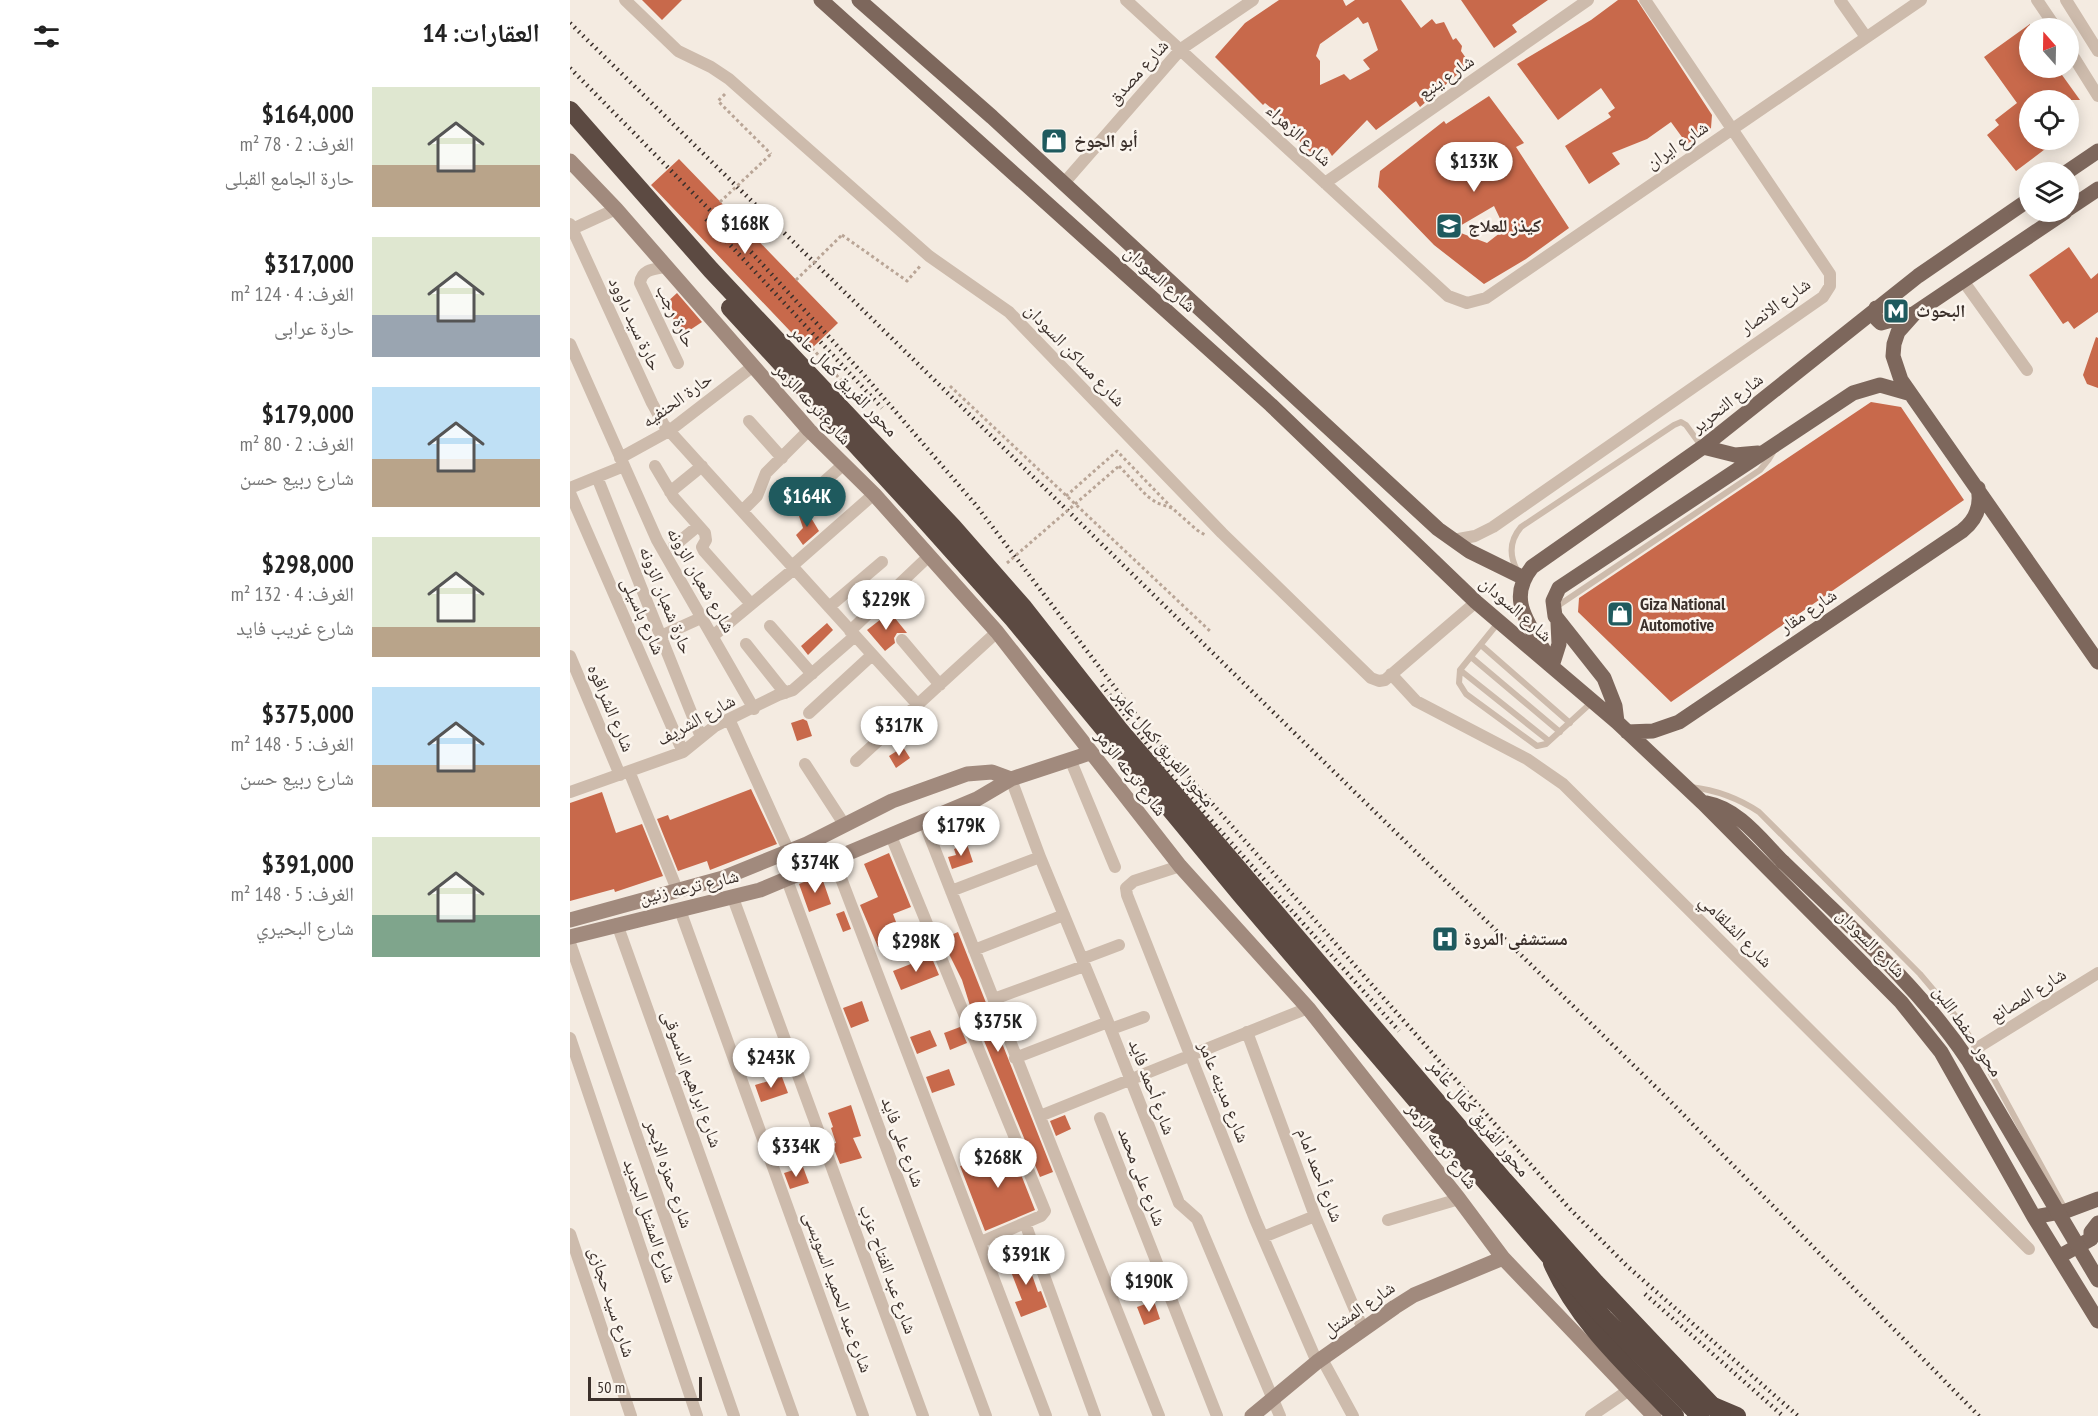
<!DOCTYPE html>
<html lang="ar">
<head>
<meta charset="utf-8">
<style>
  body { margin:0; font-family:"PT Sans Narrow","Noto Naskh Arabic",sans-serif; background:#f2f2f2; color:#222; direction:rtl; height:100vh; display:flex; flex-direction:column; font-size:22px; white-space:nowrap }
  * { box-sizing:border-box; margin:0 }
  p { font-size:20px; color:#767676 }
  .icon { flex:none; width:33px; height:33px; fill:none; stroke:currentColor; stroke-width:2; stroke-linecap:round; stroke-linejoin:round }
  .map { position:relative; flex:1; overflow:hidden; direction:ltr }
  .panel { display:flex; flex-direction:column; background:#fff; width:570px }
  .panel>* { flex:none }
  .needle { width:39px; rotate:340deg }
  .fabs { position:absolute; left:1449px; top:18px; display:grid; gap:12px }
  .fabs a { display:grid; place-items:center; width:60px; height:60px; border-radius:50%; background:#fff; box-shadow:0 3px 15px #0003; font-size:30px }
  .scale { position:absolute; left:18px; bottom:15px; width:114px; box-sizing:border-box; padding-left:6px; border:3px solid #3b302b; border-top:0; font-size:16px; line-height:21px; white-space:nowrap; color:#3b302b; -webkit-text-stroke:4px #fbf5ee; paint-order:stroke }
  .price { position:absolute; translate:-50% -51px; padding:0 14px; border-radius:21px; background:#fff; color:#222; font-size:20px; line-height:39px; filter:drop-shadow(0 2px 3px #0008) }
  .price::after { content:''; position:absolute; left:50%; top:36px; width:18px; height:14px; margin-left:-9px; background:inherit; clip-path:polygon(0 0,100% 0,50% 100%) }
  .price.selected { background:#1f5a5e; color:#fff }
  ul { padding:0; list-style:none }
  li { display:flex; align-items:center; gap:18px; height:150px; padding:0 30px }
  li span { display:grid; place-items:center; flex:none; width:168px; height:120px; border-radius:0px; color:#555 }
  li>.icon { margin-inline-start:auto }
  span .icon { width:72px; height:72px; fill:#fffc; stroke-width:1 }
  li b { font-size:26px }
  h2 { display:flex; justify-content:space-between; align-items:center; height:72px; padding:0 30px; font-size:26px }
  main { display:flex; flex:1; min-height:0 }
  .map>svg:first-child { display:block }
  .building { fill:#c8694b; fill-rule:evenodd }
  .lines { fill:none; stroke-linecap:round; stroke-linejoin:round }
  .path { stroke:#b9a596; stroke-width:3; stroke-dasharray:3 3; stroke-linecap:butt }
  .lane { stroke:#cdbbac; stroke-width:6 }
  .street { stroke:#cdbbac; stroke-width:12 }
  .secondary { stroke:#a18a7d; stroke-width:15 }
  .primary { stroke:#7d675c; stroke-width:15 }
  .highway { stroke:#5c4a42; stroke-width:18 }
  .rail { stroke:#3b302b; stroke-width:4.5; stroke-dasharray:1.5 4.5; stroke-linecap:butt }
  .path-bridge { stroke:#b9a596; stroke-width:3; stroke-dasharray:3 3; stroke-linecap:butt }
  .primary-bridge { stroke:#7d675c; stroke-width:15 }
  .highway-bridge { stroke:#5c4a42; stroke-width:18 }
  .labels { text-anchor:middle; stroke-width:5; stroke-linejoin:round; paint-order:stroke }
  .street-label { font-size:18px; fill:#3b302b; stroke:#fbf5ee }
  .poi-label { font-size:18px; font-weight:bold; fill:#3b302b; stroke:#fbf5ee; text-anchor:start }
</style>
</head>
<body>
<main>
<div class="map">
<svg width="1528" height="1416" viewBox="0 0 1528 1416">
  <rect width="100%" height="100%" fill="#f4ebe1"/>
  <!-- building -->
  <path class="building" d="M72,0H112L92,20Z
    M709,0H773L776,6L785,0H831L851,28L862,19L866,24L874,22L883,40L886,38L892,46L891,51L898,61L897,66L850,107L846,101L806,130L797,120L762,156L757,148L745,157L719,130L726,129L695,103L693,105L645,57L675,23ZM788,17L793,24L798,22L808,50L793,60L800,69L780,80L774,74L750,85V61L746,56L750,44Z
    M891,0H978L942,25L947,32L924,48Z
    M1048,0H1067L1142,115L1141,128L1117,144L1101,122L1077,139L1042,153L1050,164L1019,184L995,146L1041,117L1038,113L1045,108L1031,88L988,120L947,64L1021,20Z
    M1460,24V68H1487L1510,100H1460V140H1487L1446,171L1417,135L1429,125L1425,120L1447,103L1414,57Z
    M919,96L954,143L946,147L999,228L956,259L914,284L864,245L808,187L810,171L874,121L876,124ZM924,206L935,229L917,243L883,230Z
    M109,159L268,323L239,351L81,185Z
    M1499,247L1521,279L1528,273V312L1504,329L1498,321L1493,324L1459,275Z
    M107,293L132,322L111,336L96,303Z
    M1526,337L1528,338V388L1517,384L1513,375Z
    M1301,402L1331,407L1394,500L1101,702L1008,612L1009,598Z
    M237,511L249,531L233,545L226,535L233,528L229,516Z
    M320,612L337,633H327L324,638L325,643L315,651L297,630Z
    M257,623L263,630L238,655L231,646Z
    M233,719L237,721L242,736L227,741L221,723Z
    M333,747L340,758L326,768L319,756Z
    M181,789L207,844L140,870L137,861L108,871L87,819L98,815L100,820Z
    M32,792L46,833L72,824L93,876L45,892L44,889L0,901V803Z
    M397,844L403,862L382,869L378,857L386,855L384,849Z
    M319,853L341,907L323,914L332,938L308,947L290,905L308,897L294,864Z
    M251,875L261,904L239,912L229,884Z
    M274,911L281,929L273,932L266,914Z
    M388,932L483,1172L470,1177L401,1009L392,980L377,950L379,949L374,938Z
    M361,956L369,975L331,990L323,971Z
    M292,1001L299,1021L281,1028L273,1008Z
    M390,1027L397,1043L380,1050L374,1033Z
    M360,1030L367,1046L347,1054L340,1037Z
    M379,1069L385,1085L362,1093L356,1077Z
    M212,1077L218,1093L191,1102L185,1085Z
    M281,1105L291,1136L283,1138L292,1158L270,1164L262,1144L266,1143L261,1128L263,1127L258,1113Z
    M495,1115L501,1129L486,1136L480,1121Z
    M441,1149L465,1210L415,1231L390,1166Z
    M233,1167L239,1183L220,1189L214,1173Z
    M454,1252L468,1292L471,1291L477,1307L451,1317L445,1302L452,1300L436,1259Z
    M584,1301L590,1319L574,1325L567,1307Z"/>
  <g class="lines">
    <!-- path -->
    <path class="path" d="M155,94L148,101L201,154
      M272,235L337,281L351,265
      M242,348L287,398L284,400
      M380,386L641,632
      M549,466L577,496L587,503L602,508L627,530L635,535
      M496,496L547,451L602,508"/>
    <!-- lane -->
    <path class="lane" d="M947,570C939,555 940,540 951,527L1104,425L1111,422L1116,425L1132,447
      M986,607L1190,470L1199,459L1205,449
      M928,623L890,670L889,683L896,694L967,746L976,744L1022,702
      M912,646L1000,723
      M901,657L990,732
      M890,670L979,741
      M1121,787C1146,790 1168,798 1189,812L1350,974L1388,1019L1407,1048L1496,1211"/>
    <!-- street -->
    <path class="street" d="M55,0L108,51L141,67L159,79L359,256L439,312L652,533L801,678L809,681L815,680L906,602
      M556,0L878,296L897,303L916,298L1351,0
      M1270,0L1296,37
      M1467,0L1486,28
      M1496,0L1528,51
      M1498,48L1528,96
      M494,183L611,49L683,0
      M755,183L1018,0
      M0,224L82,403L94,425L348,705
      M0,230L46,209
      M96,267C84,269 72,269 70,283L108,363
      M1394,282L1457,370
      M0,344L87,540L184,709
      M179,421L212,458
      M50,458L99,431L182,367
      M85,466L104,498L135,533L136,540L132,547L134,551L181,604
      M27,477L131,737
      M0,488L54,466
      M100,492L132,466
      M0,493L113,752
      M229,504L274,464
      M172,511L187,496L196,473L239,430
      M883,540L905,536L923,527L1253,297L1260,286V274L1075,0
      M104,546L128,526
      M222,566L304,494
      M259,607L312,562
      M200,626L242,674
      M280,631L359,556
      M144,635L224,569
      M91,636L133,617
      M332,640L370,685
      M176,644L215,693
      M0,656L50,775
      M821,674L846,701L957,759L993,784L1459,1249
      M239,713L302,655
      M159,719L219,852
      M500,759L545,867
      M286,761L427,632
      M235,764L274,824
      M59,771L108,892
      M441,779L470,857L538,1022L609,1203L627,1219L710,1416
      M0,792L113,752L145,726L208,695L223,690L285,636
      M354,822C431,1021 510,1218 589,1416
      M321,836L475,1211L471,1216L411,1242
      M264,860L476,1416
      M610,866L564,881L556,888L557,895L685,1219L747,1362
      M217,880L416,1416
      M381,891L470,857
      M163,898L353,1416
      M110,910L293,1416
      M47,924L223,1416
      M0,943L164,1416
      M404,950L494,915
      M512,959L549,945
      M424,999L514,966
      M541,1029L574,1017
      M677,1032L745,1216L793,1329
      M0,1038L127,1416
      M1407,1048L1528,973
      M445,1058L538,1022
      M470,1116L738,1008
      M530,1118L647,1416
      M818,1220L889,1199
      M455,1223L525,1416
      M0,1234L61,1416
      M693,1237L745,1216
      M752,1359L783,1416
      M1021,1416L1059,1390"/>
    <!-- secondary -->
    <path class="secondary" d="M0,161L46,209L239,430L304,494L427,632L610,866L738,1008L889,1199L933,1258L1084,1416
      M0,920L153,878L237,844L322,801L397,774L422,772L441,779
      M0,937L190,890L407,799L441,779L520,753
      M682,1416L747,1362L825,1307L844,1295L933,1258"/>
    <!-- primary -->
    <path class="primary" d="M251,0L701,405L906,602L1047,722L1133,803L1331,1002L1371,1052L1464,1217L1528,1321
      M289,0L422,117L868,529L899,551L954,578
      M1497,172L1528,151
      M1498,209L1528,189
      M1495,212L1345,313L1328,332L1324,344L1323,356L1331,380L1528,662
      M1306,308C1303,315 1305,318 1311,323L1343,314
      M1133,447L1165,455L1188,453
      M979,660C963,627 934,602 962,567L1133,447L1348,276L1460,199
      M982,666L989,644L988,623
      M1047,722L1045,706L1034,678L985,616L983,601L989,588L1283,393L1310,385L1338,393
      M1057,732L1083,731L1109,722L1392,531C1406,520 1412,506 1408,488
      M1136,803C1169,809 1191,840 1213,862
      M1464,1217L1496,1211L1528,1199
      M1521,1239V1232L1528,1223
      M1490,1256L1521,1239"/>
    <!-- highway -->
    <path class="highway" d="M982,1263C1008,1323 1061,1369 1105,1416
      M1141,1405L1167,1416"/>
    <!-- rail -->
    <path class="rail" d="M0,23L1099,1100L1409,1416
      M0,68L183,254L294,375L405,504L578,731L999,1208L1057,1266L1228,1416
      M136,219L312,408
      M532,685L600,774L829,1031
      M1075,1294L1213,1416"/>
    <!-- path-bridge -->
    <path class="path-bridge" d="M150,202L201,154
      M226,280L272,235
      M437,563L549,466"/>
    <!-- primary-bridge -->
    <path class="primary-bridge" d="M1213,862C1278,925 1347,984 1398,1060L1528,1280"/>
    <!-- highway-bridge -->
    <path class="highway-bridge" d="M0,110L141,270L383,527L454,608L549,729L934,1180L1026,1283L1152,1416
      M160,308L342,506L443,619L671,895L979,1256L1034,1318L1130,1416"/>
  </g>
  <!-- icons -->
  <defs>
    <symbol id="shop-square" viewBox="-11 -11 22 22"><rect x="-9" y="-9" width="18" height="18" rx="4" fill="#1f5a5e" stroke="#fbf5ee"/><path d="M-5-2.5h2.3a2.7 3.5 0 0 1 5.4 0H5L5.5 6h-11ZM-1.5-2.5h3a1.5 2.3 0 0 0-3 0Z" fill="#fff"/></symbol>
    <symbol id="school-square" viewBox="-11 -11 22 22"><rect x="-9" y="-9" width="18" height="18" rx="4" fill="#1f5a5e" stroke="#fbf5ee"/><path d="M0-5L7-2L0 1L-7-2ZM-4 1L0 2.5L4 1V4Q0 6-4 4Z" fill="#fff"/></symbol>
    <symbol id="metro-square" viewBox="-11 -11 22 22"><rect x="-9" y="-9" width="18" height="18" rx="4" fill="#1f5a5e" stroke="#fbf5ee"/><path d="M-5.5 5V-5H-3L0 0L3-5H5.5V5H3V-.5L0 4L-3-.5V5Z" fill="#fff"/></symbol>
    <symbol id="hospital-square" viewBox="-11 -11 22 22"><rect x="-9" y="-9" width="18" height="18" rx="4" fill="#1f5a5e" stroke="#fbf5ee"/><path d="M-5-5h3v3.5h4V-5h3V5h-3V1.5h-4V5h-3Z" fill="#fff"/></symbol>
  </defs>
  <g fill-rule="evenodd">
    <use href="#shop-square" x="469" y="126" width="30" height="30"/>
    <use href="#school-square" x="864" y="211" width="30" height="30"/>
    <use href="#metro-square" x="1311" y="296" width="30" height="30"/>
    <use href="#shop-square" x="1035" y="599" width="30" height="30"/>
    <use href="#hospital-square" x="860" y="924" width="30" height="30"/>
  </g>
  <g class="labels">
    <!-- street labels -->
    <g class="street-label">
      <text transform="translate(568 72) rotate(-48)" y="6">شارع مصدق</text>
      <text transform="translate(876 77) rotate(-35)" y="6">شارع ينبع</text>
      <text transform="translate(729 135) rotate(43)" y="6">شارع الزهراء</text>
      <text transform="translate(1107 145) rotate(-34)" y="6">شارع ايران</text>
      <text transform="translate(590 279) rotate(42)" y="6">شارع السودان</text>
      <text transform="translate(1205 306) rotate(-36)" y="6">شارع الانصار</text>
      <text transform="translate(106 316) rotate(64)" y="6">حارة رجب</text>
      <text transform="translate(65 324) rotate(65)" y="6">حارة سيد داوود</text>
      <text transform="translate(505 355) rotate(46)" y="6">شارع مساكن السودان</text>
      <text transform="translate(274 381) rotate(46)" y="6">محور الفريق كمال عامر</text>
      <text transform="translate(107 400) rotate(-35)" y="6">حارة الحنفيه</text>
      <text transform="translate(1157 403) rotate(-38)" y="6">شارع التحرير</text>
      <text transform="translate(243 404) rotate(47)" y="6">شارع ترعه الزمر</text>
      <text transform="translate(131 580) rotate(60)" y="6">شارع شعبان الزونه</text>
      <text transform="translate(96 600) rotate(68)" y="6">حارة شعبان الزونه</text>
      <text transform="translate(946 609) rotate(41)" y="6">شارع السودان</text>
      <text transform="translate(1238 611) rotate(-34)" y="6">شارع مقار</text>
      <text transform="translate(73 616) rotate(66)" y="6">شارع باسيلى</text>
      <text transform="translate(41 708) rotate(67)" y="6">شارع الشراقوه</text>
      <text transform="translate(126 720) rotate(-29)" y="6">شارع الشريف</text>
      <text transform="translate(594 748) rotate(50)" y="6">محور الفريق كمال عامر</text>
      <text transform="translate(561 773) rotate(52)" y="6">شارع ترعه الزمر</text>
      <text transform="translate(119 887) rotate(-13)" y="6">شارع ترعه زنين</text>
      <text transform="translate(1166 931) rotate(45)" y="6">شارع الشلقامي</text>
      <text transform="translate(1301 943) rotate(45)" y="6">شارع السودان</text>
      <text transform="translate(1458 995) rotate(-32)" y="6">شارع المصانع</text>
      <text transform="translate(1398 1031) rotate(55)" y="6">محور صفط اللبن</text>
      <text transform="translate(122 1079) rotate(70)" y="6">شارع ابراهيم الدسوقى</text>
      <text transform="translate(582 1087) rotate(69)" y="6">شارع أحمد فايد</text>
      <text transform="translate(654 1092) rotate(68)" y="6">شارع مدينه عامر</text>
      <text transform="translate(909 1118) rotate(50)" y="6">محور الفريق كمال عامر</text>
      <text transform="translate(333 1142) rotate(70)" y="6">شارع على فايد</text>
      <text transform="translate(872 1146) rotate(52)" y="6">شارع ترعه الزمر</text>
      <text transform="translate(99 1174) rotate(71)" y="6">شارع حمزه الابحر</text>
      <text transform="translate(750 1175) rotate(69)" y="6">شارع أحمد امام</text>
      <text transform="translate(572 1177) rotate(69)" y="6">شارع على محمد</text>
      <text transform="translate(80 1221) rotate(71)" y="6">شارع المشتل الجديد</text>
      <text transform="translate(318 1269) rotate(70)" y="6">شارع عبد الفتاح عزب</text>
      <text transform="translate(268 1292) rotate(70)" y="6">شارع عبد الحميد السويسى</text>
      <text transform="translate(42 1302) rotate(72)" y="6">شارع سيد حجازى</text>
      <text transform="translate(789 1309) rotate(-35)" y="6">شارع المشتل</text>
    </g>
    <!-- poi labels -->
    <g class="poi-label">
      <text x="504" y="147">أبو الجوخ</text>
      <text x="898" y="232">كيذز للعلاج</text>
      <text x="1346" y="317">البحوث</text>
      <text x="1070" y="610">Giza National<tspan x="1070" dy="21">Automotive</tspan></text>
      <text x="894" y="945">مستشفى المروة</text>
    </g>
  </g>
</svg>
<div class="fabs">
<a><svg class="needle" viewBox="-14 -14 28 28"><path d="M0-13l5 13h-10z" fill="#e53935"/><path d="M0 13l5-13h-10z" fill="#767676"/></svg></a>
<a><svg class="icon" aria-label="locate" viewBox="0 0 24 24"><circle cx="12" cy="12" r="6"/><path d="M12 2v4M12 18v4M2 12h4M18 12h4"/></svg></a>
<a><svg class="icon" aria-label="layers" viewBox="0 0 24 24"><path d="M12 4l9 5-9 5-9-5zM3 14l9 5 9-5"/></svg></a>
</div>
<div class="scale">50 m</div>
<b class="price" style="left:904px;top:193px">$133K</b>
<b class="price" style="left:175px;top:255px">$168K</b>
<b class="price selected" style="left:237px;top:528px">$164K</b>
<b class="price" style="left:316px;top:631px">$229K</b>
<b class="price" style="left:329px;top:757px">$317K</b>
<b class="price" style="left:391px;top:857px">$179K</b>
<b class="price" style="left:245px;top:894px">$374K</b>
<b class="price" style="left:346px;top:973px">$298K</b>
<b class="price" style="left:428px;top:1053px">$375K</b>
<b class="price" style="left:201px;top:1089px">$243K</b>
<b class="price" style="left:226px;top:1178px">$334K</b>
<b class="price" style="left:428px;top:1189px">$268K</b>
<b class="price" style="left:456px;top:1286px">$391K</b>
<b class="price" style="left:579px;top:1313px">$190K</b>
</div>
<section class="panel">
<h2>العقارات: 14<svg class="icon" aria-label="filters" viewBox="0 0 24 24"><path d="M4 7h16M4 17h16"/><circle cx="9" cy="7" r="2"/><circle cx="15" cy="17" r="2"/></svg></h2>
<ul>
<li><span style="background:linear-gradient(#dfe7d0 65%,#b9a48a 0)"><svg class="icon" aria-label="home" viewBox="0 0 24 24"><path d="M3 11l9-7 9 7M6 9v11h12V9"/></svg></span><div><b>$164,000</b><p>الغرف: 2 · 78 m²</p><p>حارة الجامع القبلى</p></div></li>
<li><span style="background:linear-gradient(#dfe7d0 65%,#9aa5b1 0)"><svg class="icon" aria-label="home" viewBox="0 0 24 24"><path d="M3 11l9-7 9 7M6 9v11h12V9"/></svg></span><div><b>$317,000</b><p>الغرف: 4 · 124 m²</p><p>حارة عرابى</p></div></li>
<li><span style="background:linear-gradient(#bfe0f5 60%,#b9a48a 0)"><svg class="icon" aria-label="home" viewBox="0 0 24 24"><path d="M3 11l9-7 9 7M6 9v11h12V9"/></svg></span><div><b>$179,000</b><p>الغرف: 2 · 80 m²</p><p>شارع ربيع حسن</p></div></li>
<li><span style="background:linear-gradient(#dfe7d0 75%,#b9a48a 0)"><svg class="icon" aria-label="home" viewBox="0 0 24 24"><path d="M3 11l9-7 9 7M6 9v11h12V9"/></svg></span><div><b>$298,000</b><p>الغرف: 4 · 132 m²</p><p>شارع غريب فايد</p></div></li>
<li><span style="background:linear-gradient(#bfe0f5 65%,#b9a48a 0)"><svg class="icon" aria-label="home" viewBox="0 0 24 24"><path d="M3 11l9-7 9 7M6 9v11h12V9"/></svg></span><div><b>$375,000</b><p>الغرف: 5 · 148 m²</p><p>شارع ربيع حسن</p></div></li>
<li><span style="background:linear-gradient(#dfe7d0 65%,#7fa58c 0)"><svg class="icon" aria-label="home" viewBox="0 0 24 24"><path d="M3 11l9-7 9 7M6 9v11h12V9"/></svg></span><div><b>$391,000</b><p>الغرف: 5 · 148 m²</p><p>شارع البحيري</p></div></li>
</ul>
</section>
</main>
</body>
</html>
